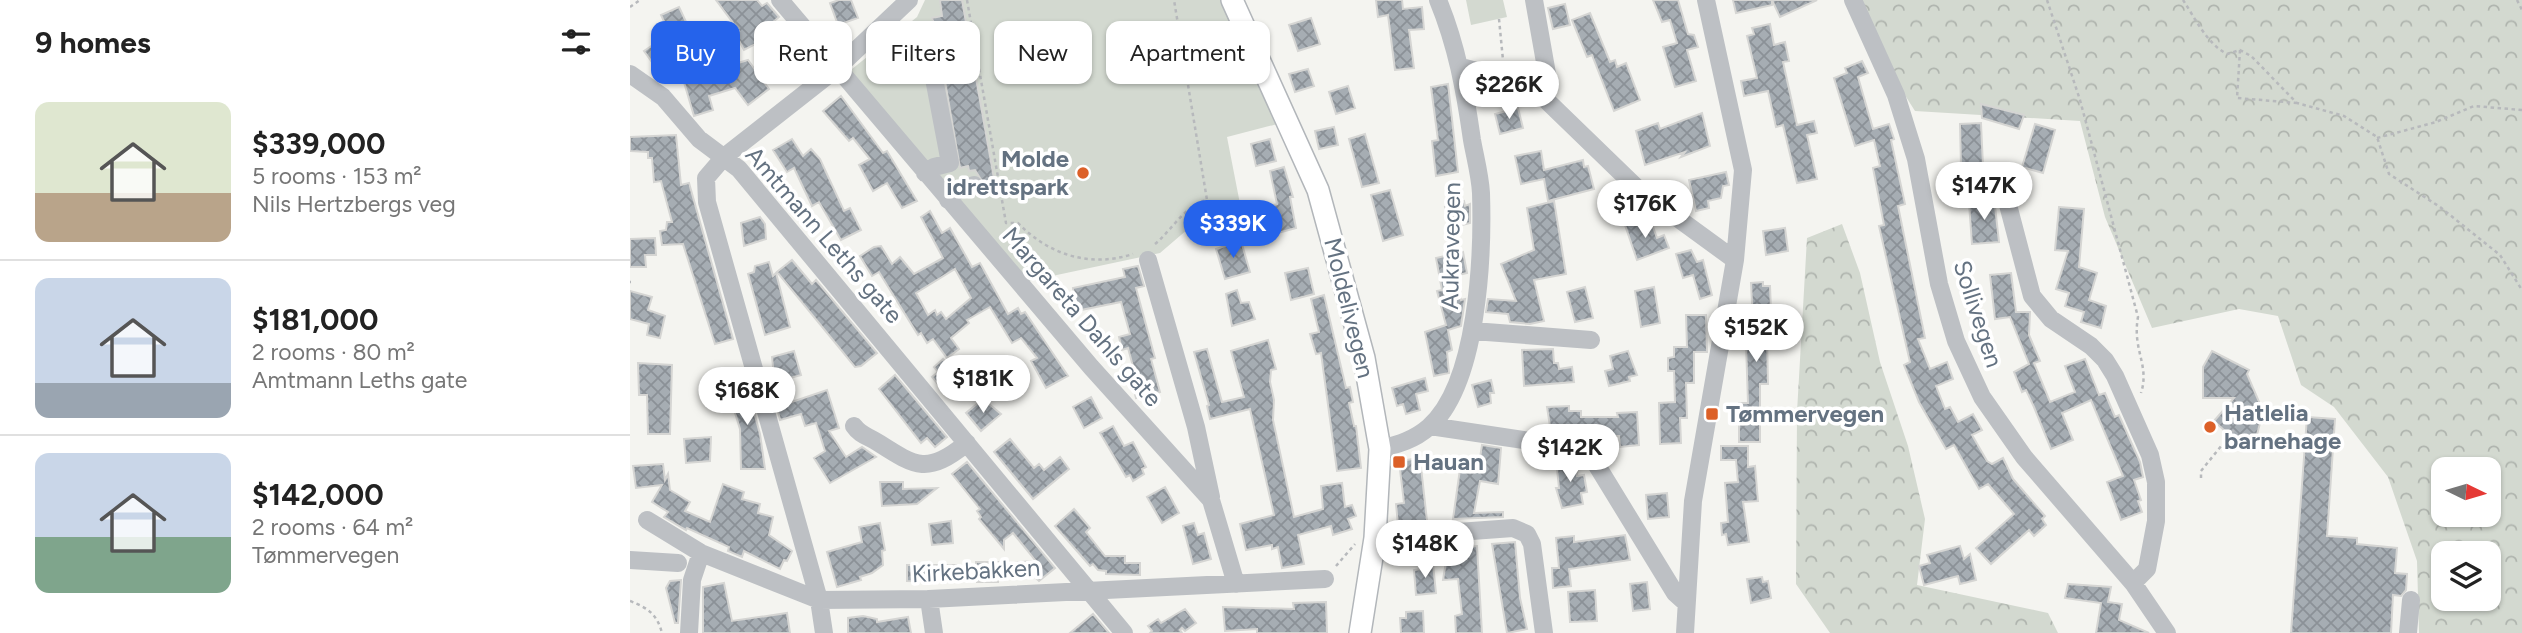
<!DOCTYPE html>
<html lang="en">
<head>
<meta charset="utf-8">
<style>
  body { margin:0; font-family:Figtree,sans-serif; background:#f2f2f2; color:#222; height:100vh; display:flex; flex-direction:column; font-size:26px; white-space:nowrap }
  * { box-sizing:border-box; margin:0 }
  p { font-size:23px; color:#767676 }
  .icon { flex:none; width:38px; height:38px; fill:none; stroke:currentColor; stroke-width:2; stroke-linecap:round; stroke-linejoin:round }
  .map { position:relative; flex:1; overflow:hidden }
  .drawer { display:flex; flex-direction:column; background:#fff; width:630px }
  .drawer>* { flex:none }
  .top-card { position:absolute; left:21px; top:21px; width:665px; height:63px; display:flex; gap:14px }
  .needle { width:46px; rotate:95deg }
  .fabs { position:absolute; left:1801px; top:457px; display:grid; gap:14px }
  .fabs a { display:grid; place-items:center; width:70px; height:70px; border-radius:14px; background:#fff; box-shadow:0 2px 5px #0004; font-size:35px }
  .price { position:absolute; translate:-50% -60px; padding:0 16px; border-radius:24px; background:#fff; color:#222; font-size:23px; line-height:46px; filter:drop-shadow(0 2px 4px #0008) }
  .price::after { content:''; position:absolute; left:50%; top:42px; width:21px; height:16px; margin-left:-10px; background:inherit; clip-path:polygon(0 0,100% 0,50% 100%) }
  .price.active { background:#2563eb; color:#fff }
  ul { padding:0; list-style:none }
  li { display:flex; align-items:center; gap:21px; height:175px; padding:0 35px }
  li+li { border-top:2px solid #e0e0e0 }
  li span { display:grid; place-items:center; flex:none; width:196px; height:140px; border-radius:14px; color:#555 }
  li>.icon { margin-inline-start:auto }
  span .icon { width:84px; height:84px; fill:#fffc; stroke-width:1 }
  li b { font-size:30px }
  h2 { display:flex; justify-content:space-between; align-items:center; height:84px; padding:0 35px; font-size:30px }
  .pill { padding:0 24px; border-radius:14px; background:#fff; box-shadow:0 2px 5px #0004; font-size:24px; line-height:63px }
  .pill.active { background:#2563eb; color:#fff }
  main { display:flex; flex:1; min-height:0 }
  .map>svg:first-child { display:block }
  .green { fill:#d3d9d0 }
  .forest { fill:url(#forest-crowns); fill-rule:evenodd }
  .building { fill:url(#building-cross-hatch); stroke:#d5d5d3; stroke-width:2; fill-rule:evenodd }
  .lines { fill:none; stroke-linecap:round; stroke-linejoin:round }
  .major-casing { stroke:#b2b6ba; stroke-width:24 }
  .path { stroke:#b7b9bc; stroke-width:2.5; stroke-dasharray:3.5 3.5; stroke-linecap:butt }
  .minor { stroke:#bdc0c4; stroke-width:18 }
  .major { stroke:#fff; stroke-width:21 }
  .poi-dot { fill:#dc6028; stroke:#fff; stroke-width:2.5 }
  .labels { text-anchor:middle; stroke-width:7; stroke-linejoin:round; paint-order:stroke }
  .poi-label { font-size:24px; font-weight:bold; fill:#647281; stroke:#fff; text-anchor:start }
  .street-label { font-size:24px; fill:#647281; stroke:#fff }
</style>
</head>
<body>
<main>
<section class="drawer">
<h2>9 homes<svg class="icon" aria-label="filters" viewBox="0 0 24 24"><path d="M4 7h16M4 17h16"/><circle cx="9" cy="7" r="2"/><circle cx="15" cy="17" r="2"/></svg></h2>
<ul>
<li><span style="background:linear-gradient(#dfe7d0 65%,#b9a48a 0)"><svg class="icon" aria-label="home" viewBox="0 0 24 24"><path d="M3 11l9-7 9 7M6 9v11h12V9"/></svg></span><div><b>$339,000</b><p>5 rooms · 153 m²</p><p>Nils Hertzbergs veg</p></div></li>
<li><span style="background:linear-gradient(#c9d6e8 75%,#9aa5b1 0)"><svg class="icon" aria-label="home" viewBox="0 0 24 24"><path d="M3 11l9-7 9 7M6 9v11h12V9"/></svg></span><div><b>$181,000</b><p>2 rooms · 80 m²</p><p>Amtmann Leths gate</p></div></li>
<li><span style="background:linear-gradient(#c9d6e8 60%,#7fa58c 0)"><svg class="icon" aria-label="home" viewBox="0 0 24 24"><path d="M3 11l9-7 9 7M6 9v11h12V9"/></svg></span><div><b>$142,000</b><p>2 rooms · 64 m²</p><p>Tømmervegen</p></div></li>
</ul>
</section>
<div class="map">
<svg width="1892" height="633" viewBox="0 0 1892 633">
  <defs>
    <pattern id="forest-crowns" width="20" height="18" patternUnits="userSpaceOnUse" patternTransform="scale(1.75)"><rect width="20" height="18" fill="#d3d9d0"/><path d="M2 6a3 3 0 1 1 6 0M12 15a3 3 0 1 1 6 0" fill="none" stroke="#afb4ae"/></pattern>
    <pattern id="building-cross-hatch" width="8" height="8" patternUnits="userSpaceOnUse" patternTransform="scale(1.75)"><rect width="8" height="8" fill="#a6adb3"/><path d="M0 0l8 8M0 8l8-8" fill="none" stroke="#8b9197"/></pattern>
  </defs>
  <rect width="100%" height="100%" fill="#f4f4f0"/>
  <!-- green -->
  <path class="green" d="M295,0H593L655,122L597,137L611,209L565,223L530,253L394,282L217,73L287,17Z
    M836,0H873L877,17L841,25Z"/>
  <!-- forest -->
  <path class="forest" d="M1227,0H1892V633H1789L1787,561L1758,477L1704,407L1671,385L1648,316L1609,309L1522,328L1475,217L1450,121L1285,111L1238,37ZM1813,469H1858V514H1813ZM1813,553H1858V598H1813Z
    M1212,224L1230,273L1250,362L1278,446L1295,519L1287,585L1418,613L1428,633H1200L1166,584L1167,412L1177,238Z"/>
  <!-- building -->
  <path class="building" d="M86,0H127L132,6L137,3L149,17L143,22L160,40L162,38L178,56L159,71L133,40L114,50L105,33L109,31Z
    M209,0H221L228,18L208,25L200,3Z
    M310,0H332L365,184L355,186L345,170L339,171L338,166L330,168L306,29L302,18L312,16Z
    M746,0H772L773,9L792,7L794,29L779,30L784,68L765,70L758,15L748,17Z
    M1023,0H1048L1058,34L1064,35L1068,47L1057,50L1066,81L1045,87L1033,47L1047,43L1040,20L1032,22Z
    M1103,0H1142V5L1106,13Z
    M1142,0H1187L1150,17Z
    M935,4L940,25L923,29L918,8Z
    M49,7L58,26L40,34L31,15Z
    M960,13L980,62L985,60L987,67L996,63L1010,100L984,111L962,55L957,57L942,20Z
    M681,18L690,44L668,51L659,25Z
    M1140,24L1144,45L1155,42L1159,61L1153,62L1167,125L1184,121L1187,133L1177,135L1187,179L1167,183L1153,125L1146,127L1138,91L1114,96L1111,81L1127,78L1117,36L1124,34L1122,28Z
    M29,41L41,59L27,69L14,51Z
    M86,51L91,68L118,60L139,89L118,105L105,88L79,96L83,110L64,116L53,79L46,81L41,65Z
    M1232,61L1238,73L1228,77L1243,129L1259,124L1264,139L1261,140L1275,204L1268,206L1295,338L1288,339L1300,369L1317,362L1323,379L1306,386L1315,409L1320,407L1328,422L1343,414L1352,430L1342,435L1357,461L1362,464L1373,458L1383,479L1415,516L1412,519L1416,525L1404,536L1399,530L1361,564L1346,548L1384,514L1358,484L1349,489L1324,445L1316,449L1289,402L1274,365L1280,362L1249,226L1254,225L1243,168L1250,166L1244,140L1225,146L1204,78L1217,73L1215,68Z
    M678,69L684,86L665,92L659,74Z
    M818,84L828,172L806,176L802,141L808,140L801,87Z
    M718,86L725,108L706,114L699,92Z
    M211,96L253,153L257,151L287,201L272,208L257,183L243,191L229,165L240,159L223,138L219,141L193,111Z
    M1351,104L1394,115L1389,129L1352,118Z
    M888,108L893,128L870,134L865,114Z
    M1072,113L1080,146L1051,157L1055,152L1015,165L1006,131L1028,123L1030,129Z
    M1351,123L1353,166L1331,167L1330,124Z
    M1405,124L1425,130L1413,173L1392,167Z
    M704,127L708,145L689,149L685,131Z
    M735,134L749,183L732,187L719,139Z
    M46,135L51,185L59,183L103,339L85,344L53,244L32,245L30,231L36,230L37,222H42L31,181L24,182L22,158H18V152L0,151V137Z
    M162,139L173,156L181,149L190,159L214,211L220,208L231,230L211,240L189,202L182,206L164,168L157,172L143,150Z
    M640,139L646,161L626,166L621,144Z
    M911,151L914,170L953,160L954,167L958,166L964,189L918,201L914,179L891,184L885,156Z
    M654,167L663,197H660L666,228L644,234L637,207L647,204L640,171Z
    M1096,172L1099,185L1093,186L1091,198L1078,201L1079,208L1066,211L1059,180Z
    M760,190L773,235L753,241L741,195Z
    M1364,197L1369,242L1342,244L1339,203Z
    M834,201L835,206L840,204V223L824,227L823,222L819,223L815,207Z
    M924,201L936,274L904,280L914,321L900,324L880,322L878,314L856,312L858,299L886,301L871,264L904,250L897,208Z
    M1429,207L1454,209L1449,267L1467,273L1459,300L1476,306L1471,328L1451,322L1454,312L1435,306L1439,293L1426,289L1438,251L1425,250Z
    M300,211L312,233L320,228L342,267L350,263L378,314L388,308L391,314L395,312L438,376L416,388L401,361L407,358L391,338L382,343L360,307L337,320L339,323L321,338L329,349L317,358L303,339L297,343L291,333L288,335L249,272L242,276L230,256L244,247L251,246L262,264L270,257L284,274L313,258L291,217ZM325,269L341,298L316,319L311,312L307,315L305,310L298,315L286,293Z
    M130,217L135,224L136,239L114,246L111,223Z
    M1012,219L1016,229L1023,227L1027,238L1034,235L1039,248L1007,260L995,225Z
    M1155,228L1158,251L1136,255L1133,231Z
    M25,238L26,255H15L16,267H0V239Z
    M611,241L620,272L595,279L586,249Z
    M1061,250L1067,262L1073,260L1082,295L1070,299L1063,275L1053,278L1046,254Z
    M833,252L837,273L824,276L831,300L835,299L831,326L818,330L822,350L817,352L819,373L804,376L795,332L816,325L807,291L812,290L806,258Z
    M162,260L182,284L186,280L247,353L231,366L225,367L147,272Z
    M139,262L143,276L146,273L160,327L135,335L118,274L124,272L125,266Z
    M508,266L514,286L506,288L525,358L521,359L530,392L506,398L502,382L507,381L498,348L492,350L489,337L500,334L491,302L446,311L443,288L495,277L493,269Z
    M678,268L684,294L661,300L655,273Z
    M1381,273L1386,312H1400L1399,335L1410,361L1404,363L1420,402L1445,392L1435,366L1455,359L1469,395L1475,393L1485,417L1489,415L1510,462L1513,477L1504,480L1511,500L1508,501L1512,512L1491,520L1477,482L1493,476L1461,400L1432,413L1443,440L1421,449L1404,407L1396,390L1392,392L1384,372L1399,364L1380,317L1365,319L1360,275Z
    M1133,282V286H1140L1142,335H1137L1138,384H1130V442H1109V403H1118L1116,343H1124L1121,283Z
    M955,287L963,318L945,322L937,292Z
    M1024,287L1030,323L1011,327L1005,291Z
    M607,290L611,303L619,302L625,319L602,326L596,294Z
    M0,291L22,297L18,310L35,316L30,338L17,335L19,324L0,319Z
    M694,295L716,388L720,387L723,402L719,403L724,426H726L731,468L707,471L691,353L686,354L680,334L689,332L681,299Z
    M1056,315H1076L1077,352H1064V383H1056L1057,418H1050L1051,443L1030,444L1029,403L1045,402L1044,371H1038V358L1044,357V347H1057Z
    M638,340L646,369L641,370L640,382L644,400L643,420L664,517L693,509L691,486L712,483L715,507L722,505L726,516L718,519L722,529L703,535L701,526L668,535L674,564L652,568L648,547L642,549V545L616,550L610,524L644,515L620,409L580,419L577,406L579,405L564,352L577,349L592,402L614,397L601,351Z
    M923,349L924,363H928L929,369L942,367L944,382L894,386L892,350Z
    M164,351L171,375L149,381L147,375L144,376L142,357Z
    M998,351L1007,375L999,377L1000,381L979,386L975,371L983,369L980,356Z
    M1582,351L1619,370L1617,374L1633,411L1623,451L1607,447L1608,443L1584,421L1604,398H1573V367Z
    M313,359L335,385L317,395L302,377L308,372L304,367Z
    M8,363L42,365L40,434H18L17,395H9Z
    M265,375L317,437L305,447L297,438L291,443L249,389Z
    M795,378L798,391L786,394L790,410L776,414L773,404L767,406L762,388Z
    M115,379L130,434L135,469H111L110,429L96,384Z
    M861,380L864,393H860L861,403L848,407L842,385Z
    M197,390L209,428L199,431L216,457L232,447L246,457L200,483L184,458L195,451L186,423L175,426L171,414L150,420L147,407Z
    M461,397L472,418L454,428L443,407Z
    M353,399L371,414L351,431L336,413Z
    M939,406V411H951V417H988L987,413L1007,412L1009,445L990,447L989,436H954V431L921,433L917,407Z
    M1677,417L1705,419L1697,536L1727,538V544L1767,548L1765,573L1777,574L1776,590L1771,596L1763,595L1761,633H1661Z
    M483,426L494,446L503,442L516,467L512,469L514,474L503,481L500,475L496,477L470,433Z
    M81,437L80,461L56,463L54,439Z
    M380,439L404,468L409,464L414,470L430,457L439,469L403,499L364,452Z
    M852,445L871,448L870,461L868,484L850,481L844,513L873,512V517L823,519L831,462L849,465Z
    M1091,446H1118V467L1125,466L1128,501L1113,502L1119,542L1098,545L1096,534L1092,535L1091,523L1098,522L1095,483L1108,482L1106,460H1091Z
    M790,458L797,521L768,525L766,504L774,503L769,461Z
    M926,459L948,463L947,476L954,475L957,492L951,493L953,504L932,508L926,488H929Z
    M337,462L425,568L409,581L389,562L406,561L383,533L374,540V549L349,519L351,517L347,511L350,509L322,474Z
    M33,464L35,480L38,474L40,490L60,502L55,511L80,522L93,484L114,492L112,499L130,504L128,513L143,517L139,535L162,551L157,561L154,560L150,569L114,551L112,557L98,551L99,547L57,528L56,530L34,517L38,512L22,502L32,485L6,488L3,466Z
    M250,482H273V489L307,488L287,504L252,506Z
    M535,487L549,513L532,523L517,497Z
    M1037,493L1039,517L1018,519L1016,495Z
    M444,509L460,528L456,532L475,556H495V563H510V575L476,574V571L468,570L463,564L460,566L425,526Z
    M321,521L323,543L302,545L299,524Z
    M250,523L255,550L252,551L253,565L242,573L230,577L231,580L207,587L197,552L232,542L229,527Z
    M564,523L568,535L574,533L581,559L563,564L553,526Z
    M995,535L1000,560L939,569L941,586L923,588L922,568H929L926,538L944,536V542Z
    M885,542L890,598L897,629L877,633L862,544Z
    M847,546L852,633H826L825,616L832,614L828,579L813,580L818,549Z
    M1330,546L1334,559L1340,554L1346,580L1330,584L1328,576L1294,585L1289,566L1300,563L1297,555Z
    M346,562H368V582H347Z
    M803,564L806,593L786,595L784,570L792,569V565Z
    M277,565H326L327,582L277,581Z
    M1132,577L1133,582L1138,581L1141,598L1121,603L1117,579Z
    M51,580L48,623H45L36,588L40,581Z
    M1017,582L1020,609L1003,611L1000,584Z
    M94,583L102,621L157,613L160,633H73V587Z
    M1438,584L1481,587L1478,602L1492,604L1489,620L1519,633H1466L1471,603L1435,598Z
    M965,590L967,621L940,622L938,592Z
    M696,602L697,633H627V629L595,631L593,607L664,609L663,603Z
    M555,609L566,623L555,631L552,628L550,630L552,633H520L522,631L518,626L528,619L531,623Z
    M793,611L794,633H771L770,618H776V612Z
    M463,614L479,633H440Z
    M233,616L247,619V622L278,617L281,633H218V618Z"/>
  <g class="lines">
    <defs>
      <path id="major" d="M602,0L688,190L734,358L750,449L745,538L730,633"/>
    </defs>
    <!-- major casing -->
    <use href="#major" class="major-casing"/>
    <!-- path -->
    <path class="path" d="M337,0L376,223H388C419,255 460,268 503,254
      M1417,0L1450,100L1508,317C1502,350 1520,365 1511,393
      M1553,0C1565,18 1577,44 1597,54L1610,50L1621,56L1667,103L1714,116L1747,137L1759,174L1810,207L1870,255L1892,290
      M1887,0L1892,10
      M0,7L10,0
      M869,19L873,60
      M552,48L600,41
      M1610,50L1607,98L1667,103
      M1747,138L1806,122L1844,106L1892,110
      M525,244C543,229 554,206 577,200L544,0
      M0,282H1
      M1571,478V471L1604,430
      M706,566L725,544
      M0,601C18,608 27,614 32,633"/>
    <!-- minor -->
    <path class="minor" d="M150,0L461,367L581,500L606,584
      M904,0L919,85L915,99
      M1223,0L1266,95L1286,159L1309,284L1326,341L1352,397L1394,457L1503,583L1537,633
      M254,24L267,37L295,31L320,163L304,167L295,173
      M831,67L882,80L915,99L1009,190L1105,260
      M0,74L33,97L69,139L109,169L494,633
      M1372,182L1402,296L1421,319L1461,346L1475,360L1485,376L1520,455L1526,482V521L1517,569L1503,583
      M318,200L328,190L344,185
      M518,260L566,427L581,497
      M843,331L961,340
      M224,426C230,435 238,436 247,442C286,467 297,475 337,443
      M800,426L946,448L963,459L1045,593L1055,602
      M750,449C769,444 784,440 799,427C848,384 853,256 851,193C850,175 845,157 842,140C835,91 827,46 808,0
      M17,520L71,553L189,600L299,599L695,579
      M745,538L883,528L897,534L902,544L914,633
      M0,560L48,563
      M299,599L304,633
      M59,633L62,580L71,553
      M194,633L189,600L77,202L76,178L94,157L206,69L279,0
      M1055,633L1063,501L1105,260L1113,170L1076,0
      M1778,633L1781,600"/>
    <!-- major -->
    <use href="#major" class="major"/>
  </g>
  <!-- markers -->
  <g class="poi-dot">
    <circle cx="453" cy="173" r="7"/>
    <rect x="1075" y="407" width="14" height="14" rx="3.5"/>
    <circle cx="1580" cy="427" r="7"/>
    <rect x="762" y="455" width="14" height="14" rx="3.5"/>
  </g>
  <g class="labels">
    <!-- poi labels -->
    <g class="poi-label">
      <text x="439" y="167" text-anchor="end">Molde<tspan x="439" dy="28">idrettspark</tspan></text>
      <text x="1594" y="421">Hatlelia<tspan x="1594" dy="28">barnehage</tspan></text>
      <text x="1096" y="422">Tømmervegen</text>
      <text x="783" y="470">Hauan</text>
    </g>
    <!-- street labels -->
    <g class="street-label">
      <text transform="translate(194 235) rotate(49)" y="8">Amtmann Leths gate</text>
      <text transform="translate(821 246) rotate(-89)" y="8">Aukravegen</text>
      <text transform="translate(719 308) rotate(76)" y="8">Moldelivegen</text>
      <text transform="translate(1348 314) rotate(72)" y="8">Sollivegen</text>
      <text transform="translate(452 317) rotate(49)" y="8">Margareta Dahls gate</text>
      <text transform="translate(346 571) rotate(-3)" y="8">Kirkebakken</text>
    </g>
  </g>
</svg>
<div class="fabs">
<a><svg class="needle" viewBox="-14 -14 28 28"><path d="M0-13l5 13h-10z" fill="#e53935"/><path d="M0 13l5-13h-10z" fill="#767676"/></svg></a>
<a><svg class="icon" aria-label="layers" viewBox="0 0 24 24"><path d="M12 4l9 5-9 5-9-5zM3 14l9 5 9-5"/></svg></a>
</div>
<b class="price" style="left:879px;top:121px">$226K</b>
<b class="price" style="left:1354px;top:222px">$147K</b>
<b class="price" style="left:1015px;top:240px">$176K</b>
<b class="price active" style="left:603px;top:260px">$339K</b>
<b class="price" style="left:1126px;top:364px">$152K</b>
<b class="price" style="left:353px;top:415px">$181K</b>
<b class="price" style="left:117px;top:427px">$168K</b>
<b class="price" style="left:940px;top:484px">$142K</b>
<b class="price" style="left:795px;top:580px">$148K</b>
<div class="top-card">
<a class="pill active">Buy</a>
<a class="pill">Rent</a>
<a class="pill">Filters</a>
<a class="pill">New</a>
<a class="pill">Apartment</a>
</div>
</div>
</main>
</body>
</html>
